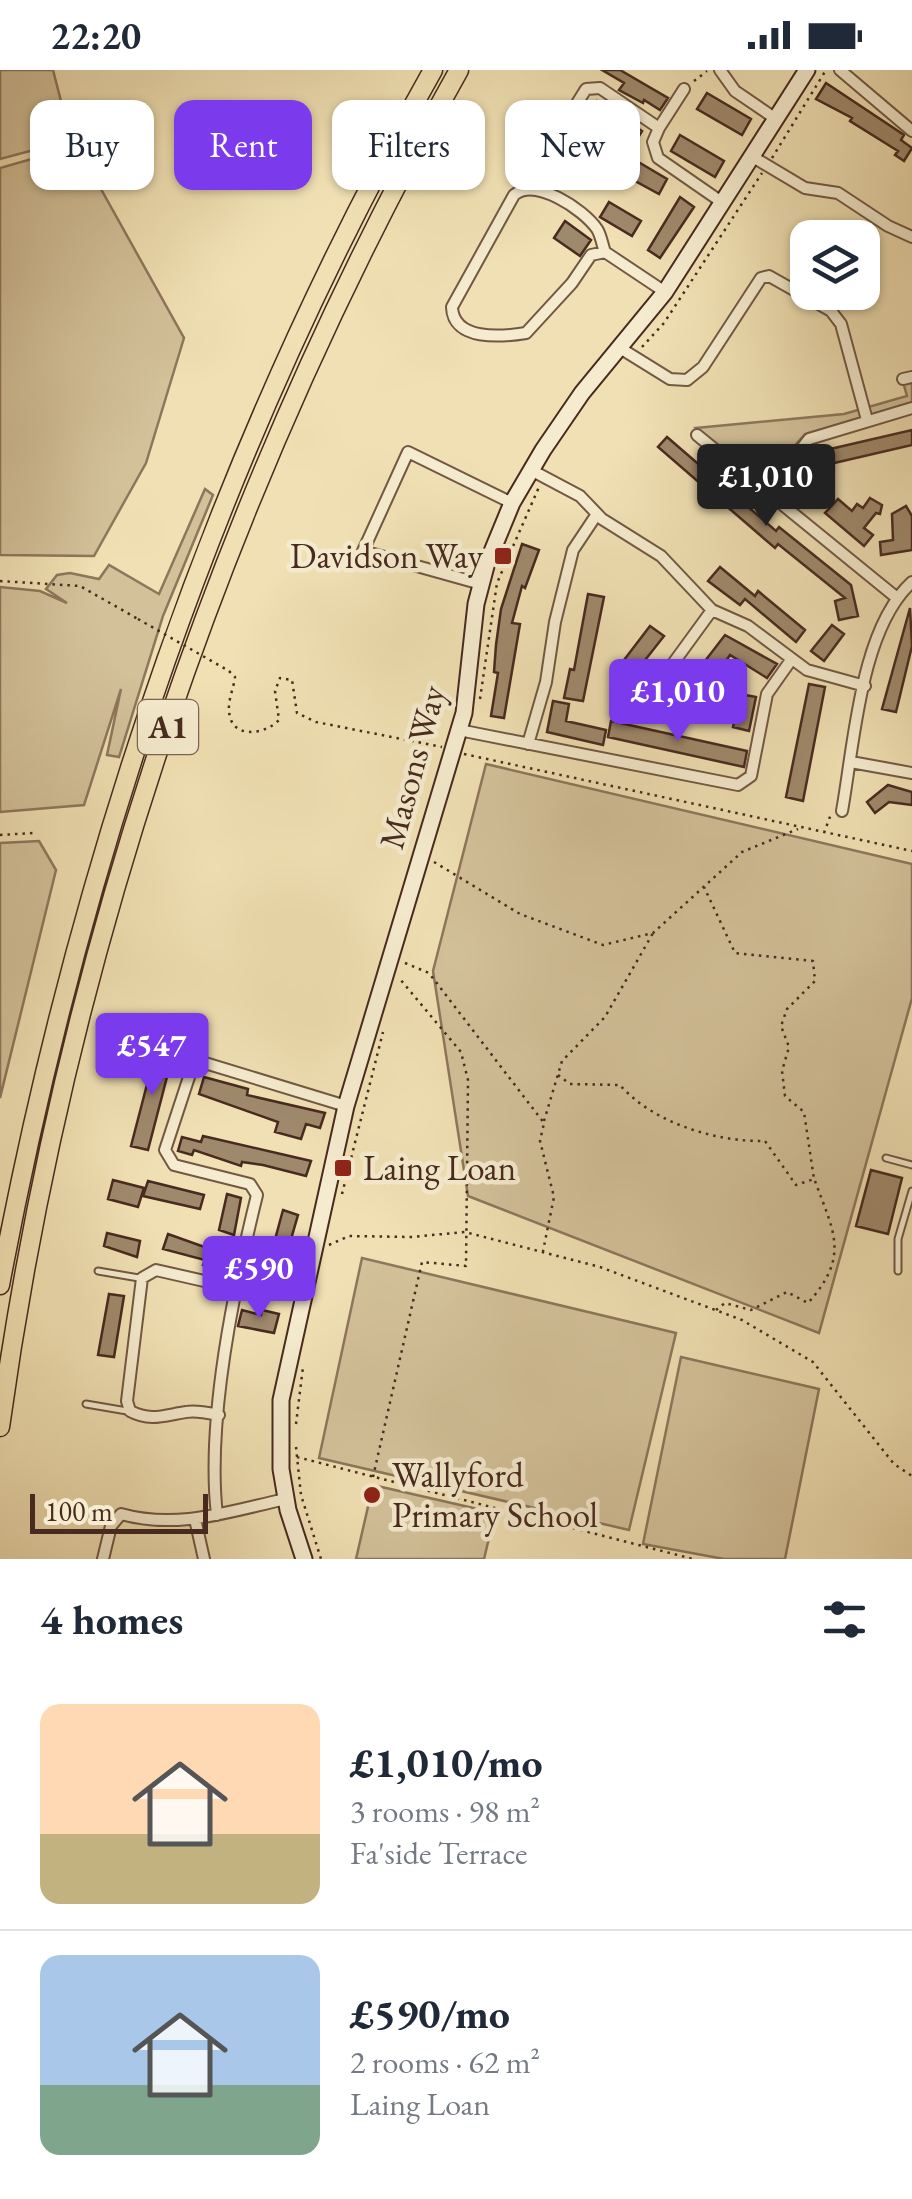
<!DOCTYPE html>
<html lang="en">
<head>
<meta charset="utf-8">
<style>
  body { margin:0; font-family:"EB Garamond",serif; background:#f2f2f3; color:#1f2937; height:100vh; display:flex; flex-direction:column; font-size:38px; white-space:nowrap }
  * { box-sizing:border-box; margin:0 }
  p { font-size:32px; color:#747a83 }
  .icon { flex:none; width:55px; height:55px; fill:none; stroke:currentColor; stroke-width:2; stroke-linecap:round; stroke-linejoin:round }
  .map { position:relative; height:1489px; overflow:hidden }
  .side { display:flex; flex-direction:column; background:#fff; flex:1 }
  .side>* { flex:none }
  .top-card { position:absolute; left:30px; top:30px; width:852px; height:90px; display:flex; gap:20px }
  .buttons { position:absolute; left:790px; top:150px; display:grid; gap:20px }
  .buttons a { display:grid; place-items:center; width:90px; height:90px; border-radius:20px; background:#fff; box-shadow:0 2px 8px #0004; font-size:50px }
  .scale { position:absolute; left:30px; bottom:25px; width:178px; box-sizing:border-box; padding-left:10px; border:5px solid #482a1f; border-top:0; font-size:28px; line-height:35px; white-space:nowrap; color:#482a1f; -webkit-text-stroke:8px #f5ebce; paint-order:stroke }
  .price { position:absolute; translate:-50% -85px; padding:0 22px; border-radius:10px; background:#7c3aed; color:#fff; font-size:32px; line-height:65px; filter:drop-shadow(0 2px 5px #0008) }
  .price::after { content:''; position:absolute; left:50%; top:60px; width:30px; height:22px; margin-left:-15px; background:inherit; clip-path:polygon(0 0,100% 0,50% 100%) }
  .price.selected { background:#222; color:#fff }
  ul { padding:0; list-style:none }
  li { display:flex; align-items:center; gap:30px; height:250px; padding:0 40px }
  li+li { border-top:2px solid #e0e1e3 }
  li span { display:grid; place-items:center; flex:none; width:280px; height:200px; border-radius:20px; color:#555 }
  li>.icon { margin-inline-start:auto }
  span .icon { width:120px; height:120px; fill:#fffc; stroke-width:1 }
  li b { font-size:42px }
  h2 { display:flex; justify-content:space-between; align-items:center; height:120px; padding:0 40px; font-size:42px }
  .pill { padding:0 35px; border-radius:20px; background:#fff; box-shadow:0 2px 8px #0004; font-size:35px; line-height:90px }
  .pill.selected { background:#7c3aed; color:#fff }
  .status { display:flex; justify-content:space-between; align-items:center; height:70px; padding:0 50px; background:#fff; direction:ltr }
  .status svg { height:28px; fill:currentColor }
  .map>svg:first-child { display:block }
  .green { fill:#d3c19a; stroke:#8e765c; stroke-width:2.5 }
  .building { fill:#9f896c; stroke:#482a1f; stroke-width:2.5 }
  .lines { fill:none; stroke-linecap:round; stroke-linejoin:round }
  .lane-casing { stroke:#725844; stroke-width:9 }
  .street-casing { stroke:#725844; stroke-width:14 }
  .secondary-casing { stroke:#482a1f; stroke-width:19 }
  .highway-casing { stroke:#482a1f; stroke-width:21 }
  .path { stroke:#482a1f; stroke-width:2.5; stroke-dasharray:2.5 5; stroke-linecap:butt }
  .lane { stroke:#f5ebce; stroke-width:5 }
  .street { stroke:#f5ebce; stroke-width:10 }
  .secondary { stroke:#f5ebce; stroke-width:15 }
  .highway { stroke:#f0e0b3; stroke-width:18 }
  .path-bridge { stroke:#482a1f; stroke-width:2.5; stroke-dasharray:2.5 5; stroke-linecap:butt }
  .poi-dot { fill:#8f2418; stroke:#f5ebce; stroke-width:4 }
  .labels { text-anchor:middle; stroke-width:9; stroke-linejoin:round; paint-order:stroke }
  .shield { fill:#f5ebce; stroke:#7c6454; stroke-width:2.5 }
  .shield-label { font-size:32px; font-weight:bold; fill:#482a1f }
  .poi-label { font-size:35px; fill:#482a1f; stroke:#f5ebce; text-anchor:start }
  .street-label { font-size:35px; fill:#482a1f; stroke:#f5ebce }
</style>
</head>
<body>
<div class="status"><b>22:20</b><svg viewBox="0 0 49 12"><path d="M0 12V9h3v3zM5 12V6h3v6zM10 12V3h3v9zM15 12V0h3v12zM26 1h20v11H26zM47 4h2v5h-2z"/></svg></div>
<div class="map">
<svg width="912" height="1489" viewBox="0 0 912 1489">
  <rect width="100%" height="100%" fill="#f0e0b3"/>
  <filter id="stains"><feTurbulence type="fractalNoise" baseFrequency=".002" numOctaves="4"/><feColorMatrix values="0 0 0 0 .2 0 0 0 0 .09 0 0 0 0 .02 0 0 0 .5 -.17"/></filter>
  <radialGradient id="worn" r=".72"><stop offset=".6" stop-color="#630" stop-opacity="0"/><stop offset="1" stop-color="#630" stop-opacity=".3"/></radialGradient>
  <!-- green -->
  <path class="green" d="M0,0H53L71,70L0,89Z
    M77,76L184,268L146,393L94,486L0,485V98Z
    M912,310V333L805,364L767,407L754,404L696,358L844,344L907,326L903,312Z
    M205,419L213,425L163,546L119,687L107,685L121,619L84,735L0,742V517L40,521L67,533L46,519L57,505L70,503L99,509L109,495L159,524Z
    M486,694L912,794V928L819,1263L468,1126L433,901Z
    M39,771L56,800L0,1028V773Z
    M362,1188L676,1263L629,1460L319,1388Z
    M681,1287L819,1319L785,1489H724L643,1474Z
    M373,1415L495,1443L484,1489H356Z"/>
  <!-- building -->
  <path class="building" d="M602,0H620L668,28L660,40L644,30L643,33L619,20L624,13Z
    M826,13L904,65L901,70L912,78L904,91L895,85L898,81L850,51L852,48L816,29Z
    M707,23L751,49L742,65L697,39Z
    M597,31L642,61L634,74L587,46Z
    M680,65L724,91L715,107L671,81Z
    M635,90L667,109L659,124L626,106Z
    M680,127L694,137L660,188L648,180Z
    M609,132L641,151L632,166L600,147Z
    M565,151L591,170L580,186L554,168Z
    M912,360V375L830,394L826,380Z
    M667,367L776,461L779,457L851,515L858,546L839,550L835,531L845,528L778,474L775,478L658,377Z
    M870,428L882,435L880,444L876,443L864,458L873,465L864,476L825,443L838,429L852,441L857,434L863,438Z
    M906,436L912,446V480L881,485L880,472L893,470L892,444Z
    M522,474L539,480L525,518L522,516L512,553L520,554L504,648L491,646L498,603L494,602L496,575L501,539Z
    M720,497L755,526L758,521L805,560L796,572L745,529L740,535L708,511Z
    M588,524L604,527L583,631L564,628L570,599L574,600Z
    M910,538L912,576L896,642L882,639Z
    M832,555L844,564L824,591L811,581Z
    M650,556L664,566L631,608L637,609L631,635L616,632L624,590Z
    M725,565L777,594L767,608L730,585L704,623L699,648L681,645L688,613Z
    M809,614L825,617L803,731L786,727Z
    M740,624L756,627L749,661L733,657Z
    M553,631L569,634L566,651L606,660L603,675L547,662Z
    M611,651L747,681L744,697L608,667Z
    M888,715L912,722V735L889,732L875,743L867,732Z
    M157,976L174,980L148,1080L131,1076Z
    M204,1007L248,1019L247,1025L325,1043L320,1058L306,1054L301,1069L275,1062L278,1052L199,1024Z
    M203,1066L311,1091L306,1106L263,1095L242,1092L241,1096L194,1080L192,1085L178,1081L182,1067L201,1072Z
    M871,1100L902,1108L888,1164L856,1156Z
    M113,1110L144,1118L138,1137L108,1129Z
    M148,1111L204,1125L200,1139L143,1126Z
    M227,1124L241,1128L234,1165L219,1160Z
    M283,1140L298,1145L278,1214L264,1210Z
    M107,1163L140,1171L137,1187L104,1176Z
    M168,1164L227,1185L222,1201L203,1195L205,1190L163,1179Z
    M109,1224L124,1226L114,1287L98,1285Z
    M242,1240L261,1245L262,1240L279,1244L274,1263L238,1256Z"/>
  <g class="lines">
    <defs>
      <path id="lane" d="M886,1088L912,1095
        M98,1201L139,1208
        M898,1201V1169L912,1121
        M86,1334L127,1341"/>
      <path id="street" d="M720,0L735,21L776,49
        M840,0L912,61
        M659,58L653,72L658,88L723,133
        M753,87L805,118L838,123L888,156L912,167
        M534,116L536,99L586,19L600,18L659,58L684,19
        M605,182C602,174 601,165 597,159C583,139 535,107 514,125L452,237C453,271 501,267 526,263L572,213L591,185L605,182L665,222
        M620,278L670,309L687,310L703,297L761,208L769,206L831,241L841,254L867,350
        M903,309L912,307
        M697,365L897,528
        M531,400L580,426L602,449L661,486L712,540L748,556L807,600L865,616
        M767,422L809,369L912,338
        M481,514L363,481L408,382L512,433
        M655,631L669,599L712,540
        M459,660L738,715L751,706L767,624L791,590
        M528,674L546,612L555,552L573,480L597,444
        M851,692L912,703
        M842,741C854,675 860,559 912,512
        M219,1345C209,1343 196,1340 186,1342C165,1345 151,1352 130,1341L127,1331L142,1208L156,1200L235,1218
        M217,1445C206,1350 234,1218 257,1125L250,1114L174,1095L165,1080L190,1004L205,993L346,1036
        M195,1449L204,1489
        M103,1489L111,1456L121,1444C178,1460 230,1441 286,1429"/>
      <path id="secondary" d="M304,1489L288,1440L281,1399V1330L346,1036L464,643L476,534L486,496L512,433L543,380L582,323L665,222L807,0"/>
      <path id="highway" d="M0,1215C79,792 220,376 433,0
        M0,1357C65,884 225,416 459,0"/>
    </defs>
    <!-- lane casing -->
    <use href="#lane" class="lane-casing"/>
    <!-- street casing -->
    <use href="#street" class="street-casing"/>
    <!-- secondary casing -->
    <use href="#secondary" class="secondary-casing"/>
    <!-- highway casing -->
    <use href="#highway" class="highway-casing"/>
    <!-- path -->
    <path class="path" d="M694,11L707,1
      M772,88L826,0
      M642,277L664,253L762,103
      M0,511L80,516L138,549
      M229,601L235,607C234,617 228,630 229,640C230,670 265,665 279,650L275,621L280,608L292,610L297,643L316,652L442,677
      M480,629L497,513L539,417
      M464,684L912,781
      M824,763L831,744
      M0,765L33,763
      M434,792L520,844L603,875L653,863L742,782L798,759
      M405,893L429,903L544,1053L540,1071L554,1127L543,1181
      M558,1005L570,1014L620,1015C653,1053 716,1072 765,1071L796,1115L814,1109L804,1042L785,1026L782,1001L789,977L781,956L787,939L815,911L813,891L735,883L704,817
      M544,1051L562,991L605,947L653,863
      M342,1124L383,962
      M329,1175L349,1166L411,1167L465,1162L600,1197L742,1250L813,1292L894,1394L912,1406
      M716,1240L725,1233L751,1240L787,1222L808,1233C850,1186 834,1163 815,1111
      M296,1354L303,1297
      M296,1377L301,1425L321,1489
      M297,1387L693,1489
      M373,1407L422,1192L466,1196L468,1010L461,982L400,909"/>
    <!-- lane -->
    <use href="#lane" class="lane"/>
    <!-- street -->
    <use href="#street" class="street"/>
    <!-- secondary -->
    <use href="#secondary" class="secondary"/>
    <!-- highway -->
    <use href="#highway" class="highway"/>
    <!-- path-bridge -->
    <path class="path-bridge" d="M138,549L229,601"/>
  </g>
  <!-- markers -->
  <g class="poi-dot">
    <rect x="493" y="476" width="20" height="20" rx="5"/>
    <rect x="333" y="1088" width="20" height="20" rx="5"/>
    <circle cx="372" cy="1425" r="10"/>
  </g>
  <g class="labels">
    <!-- shield labels -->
    <rect class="shield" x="138" y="630" width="60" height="54" rx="8"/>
    <g class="shield-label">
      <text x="168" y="668">A1</text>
    </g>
    <!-- poi labels -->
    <g class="poi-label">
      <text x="483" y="498" text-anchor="end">Davidson Way</text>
      <text x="363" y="1110">Laing Loan</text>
      <text x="392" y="1417">Wallyford<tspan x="392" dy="40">Primary School</tspan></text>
    </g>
    <!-- street labels -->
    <g class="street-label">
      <text transform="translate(412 697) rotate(-75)" y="12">Masons Way</text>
    </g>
  </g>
  <rect width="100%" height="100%" filter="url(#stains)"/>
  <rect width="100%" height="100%" fill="url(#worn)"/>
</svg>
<div class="buttons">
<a><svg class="icon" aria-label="layers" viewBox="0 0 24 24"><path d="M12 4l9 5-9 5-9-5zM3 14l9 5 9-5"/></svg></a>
</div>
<div class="scale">100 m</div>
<b class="price selected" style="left:766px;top:459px">£1,010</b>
<b class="price" style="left:678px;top:674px">£1,010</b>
<b class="price" style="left:152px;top:1028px">£547</b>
<b class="price" style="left:259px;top:1251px">£590</b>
<div class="top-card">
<a class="pill">Buy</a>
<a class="pill selected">Rent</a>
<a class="pill">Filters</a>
<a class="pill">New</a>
</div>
</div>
<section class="side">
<h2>4 homes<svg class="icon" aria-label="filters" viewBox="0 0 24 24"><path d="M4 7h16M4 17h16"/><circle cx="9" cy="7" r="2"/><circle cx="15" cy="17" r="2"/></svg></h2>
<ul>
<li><span style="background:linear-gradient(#ffd9b3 65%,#c2b280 0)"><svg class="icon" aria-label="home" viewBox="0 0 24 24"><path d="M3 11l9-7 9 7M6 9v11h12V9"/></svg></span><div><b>£1,010/mo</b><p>3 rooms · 98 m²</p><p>Fa'side Terrace</p></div></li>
<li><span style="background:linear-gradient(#a9c7e8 65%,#7fa58c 0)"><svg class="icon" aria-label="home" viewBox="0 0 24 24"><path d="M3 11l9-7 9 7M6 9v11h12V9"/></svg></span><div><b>£590/mo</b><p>2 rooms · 62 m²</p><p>Laing Loan</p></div></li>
</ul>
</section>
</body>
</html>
